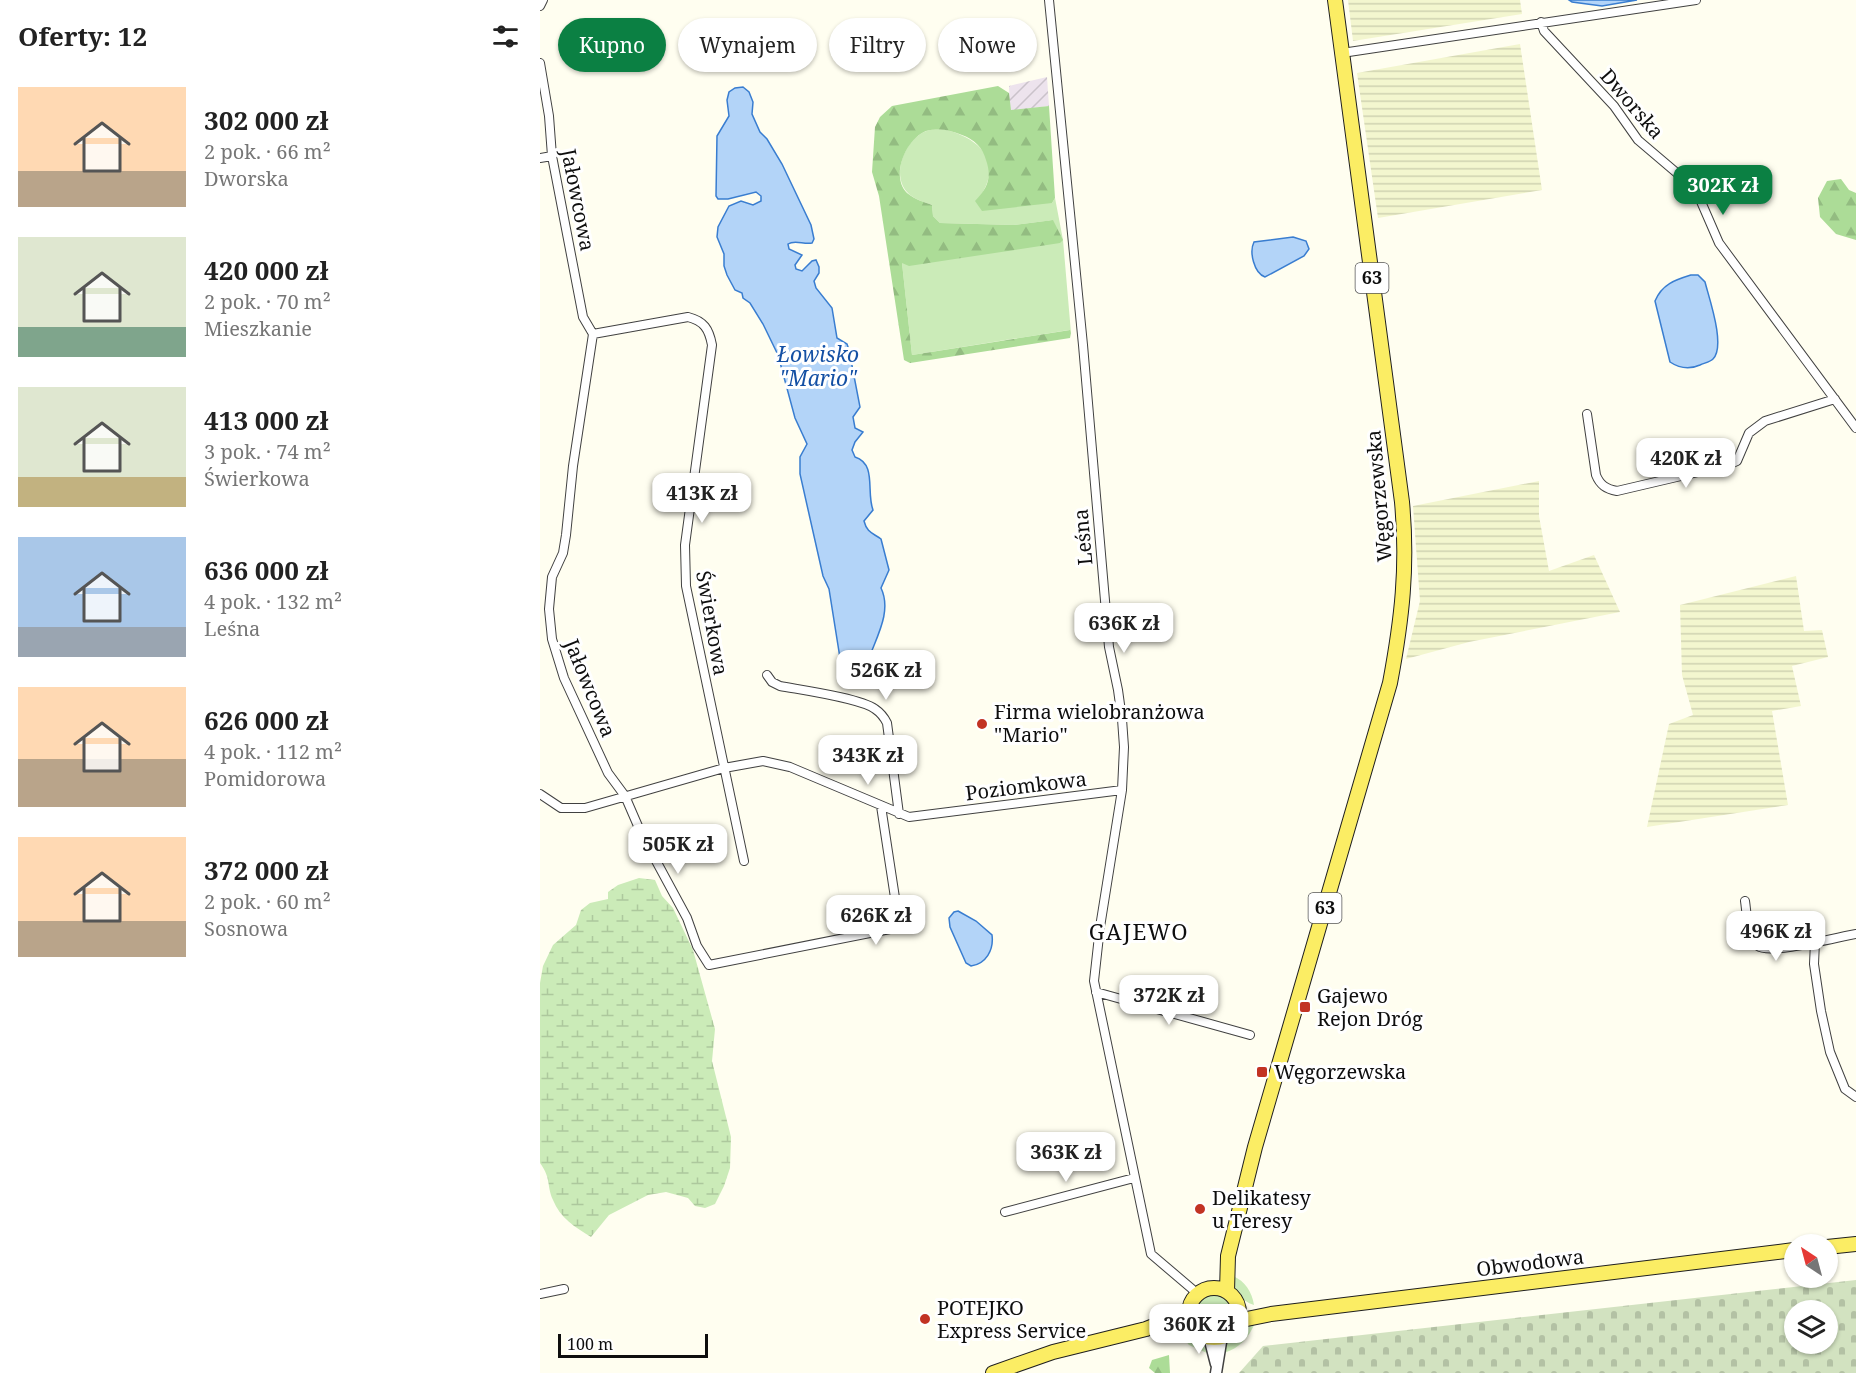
<!DOCTYPE html>
<html lang="pl">
<head>
<meta charset="utf-8">
<style>
  body { margin:0; font-family:"Noto Serif",serif; background:#f6f6f6; color:#222; height:100vh; display:flex; flex-direction:column; font-size:22px; white-space:nowrap }
  * { box-sizing:border-box; margin:0 }
  p { font-size:20px; color:#767676 }
  .icon { flex:none; width:33px; height:33px; fill:none; stroke:currentColor; stroke-width:2; stroke-linecap:round; stroke-linejoin:round }
  .map { position:relative; flex:1; overflow:hidden }
  .details { display:flex; flex-direction:column; background:#fff; width:540px }
  .details>* { flex:none }
  .guide { position:absolute; left:18px; top:18px; width:570px; height:54px; display:flex; gap:12px }
  .needle { width:39px; rotate:324deg }
  .tools { position:absolute; left:1244px; top:1234px; display:grid; gap:12px }
  .tools a { display:grid; place-items:center; width:54px; height:54px; border-radius:50%; background:#fff; box-shadow:0 2px 4px #0004; font-size:30px }
  .scale { position:absolute; left:18px; bottom:15px; width:150px; box-sizing:border-box; padding-left:6px; border:3px solid #0e0e0e; border-top:0; font-size:16px; line-height:21px; white-space:nowrap; color:#0e0e0e; -webkit-text-stroke:4px #fff; paint-order:stroke }
  .price { position:absolute; translate:-50% -51px; padding:0 14px; border-radius:12px; background:#fff; color:#222; font-size:20px; line-height:39px; filter:drop-shadow(0 2px 3px #0008) }
  .price::after { content:''; position:absolute; left:50%; top:36px; width:18px; height:14px; margin-left:-9px; background:inherit; clip-path:polygon(0 0,100% 0,50% 100%) }
  .price.active { background:#0b8043; color:#fff }
  ul { padding:0; list-style:none }
  li { display:flex; align-items:center; gap:18px; height:150px; padding:0 18px }
  li span { display:grid; place-items:center; flex:none; width:168px; height:120px; border-radius:0px; color:#555 }
  li>.icon { margin-inline-start:auto }
  span .icon { width:72px; height:72px; fill:#fffc; stroke-width:1 }
  li b { font-size:26px }
  h2 { display:flex; justify-content:space-between; align-items:center; height:72px; padding:0 18px; font-size:26px }
  .tag { padding:0 21px; border-radius:27px; background:#fff; box-shadow:0 2px 4px #0004; font-size:21px; line-height:54px }
  .tag.active { background:#0b8043; color:#fff }
  main { display:flex; flex:1; min-height:0 }
  .map>svg:first-child { display:block }
  .industrial { fill:url(#industrial-furrows) }
  .farmland { fill:url(#farmland-rules) }
  .grass { fill:#cbebb8 }
  .forest { fill:url(#forest-firs) }
  .wetland { fill:url(#wetland-marsh) }
  .cemetery { fill:url(#cemetery-stones); fill-rule:evenodd }
  .water { fill:#b3d4f8; stroke:#397dd0; stroke-width:1.5 }
  .lines { fill:none; stroke-linecap:round; stroke-linejoin:round }
  .minor-casing { stroke:#414141; stroke-width:10 }
  .tertiary-casing { stroke:#414141; stroke-width:13 }
  .primary-casing { stroke:#1f1f1f; stroke-width:16 }
  .minor { stroke:#fff; stroke-width:8 }
  .tertiary { stroke:#fff; stroke-width:10 }
  .primary { stroke:#fbed64; stroke-width:14 }
  .poi-dot { fill:#c23323; stroke:#fff; stroke-width:2 }
  .labels { text-anchor:middle; stroke-width:6; stroke-linejoin:round; paint-order:stroke }
  .shield { fill:#fff; stroke:#565656; stroke-width:1.5 }
  .shield-label { font-size:18px; font-weight:bold; fill:#0e0e0e }
  .street-label { font-size:20px; fill:#0e0e0e; stroke:#fff }
  .poi-label { font-size:20px; fill:#0e0e0e; stroke:#fff; text-anchor:start }
  .water-label { font-size:21px; font-style:italic; fill:#1450a4; stroke:#fff }
  .quarter-label { font-size:22px; letter-spacing:1.5px; fill:#0e0e0e; stroke:#fff }
</style>
</head>
<body>
<main>
<section class="details">
<h2>Oferty: 12<svg class="icon" aria-label="filters" viewBox="0 0 24 24"><path d="M4 7h16M4 17h16"/><circle cx="9" cy="7" r="2"/><circle cx="15" cy="17" r="2"/></svg></h2>
<ul>
<li><span style="background:linear-gradient(#ffd9b3 70%,#b9a48a 0)"><svg class="icon" aria-label="home" viewBox="0 0 24 24"><path d="M3 11l9-7 9 7M6 9v11h12V9"/></svg></span><div><b>302 000 zł</b><p>2 pok. · 66 m²</p><p>Dworska</p></div></li>
<li><span style="background:linear-gradient(#dfe7d0 75%,#7fa58c 0)"><svg class="icon" aria-label="home" viewBox="0 0 24 24"><path d="M3 11l9-7 9 7M6 9v11h12V9"/></svg></span><div><b>420 000 zł</b><p>2 pok. · 70 m²</p><p>Mieszkanie</p></div></li>
<li><span style="background:linear-gradient(#dfe7d0 75%,#c2b280 0)"><svg class="icon" aria-label="home" viewBox="0 0 24 24"><path d="M3 11l9-7 9 7M6 9v11h12V9"/></svg></span><div><b>413 000 zł</b><p>3 pok. · 74 m²</p><p>Świerkowa</p></div></li>
<li><span style="background:linear-gradient(#a9c7e8 75%,#9aa5b1 0)"><svg class="icon" aria-label="home" viewBox="0 0 24 24"><path d="M3 11l9-7 9 7M6 9v11h12V9"/></svg></span><div><b>636 000 zł</b><p>4 pok. · 132 m²</p><p>Leśna</p></div></li>
<li><span style="background:linear-gradient(#ffd9b3 60%,#b9a48a 0)"><svg class="icon" aria-label="home" viewBox="0 0 24 24"><path d="M3 11l9-7 9 7M6 9v11h12V9"/></svg></span><div><b>626 000 zł</b><p>4 pok. · 112 m²</p><p>Pomidorowa</p></div></li>
<li><span style="background:linear-gradient(#ffd9b3 70%,#b9a48a 0)"><svg class="icon" aria-label="home" viewBox="0 0 24 24"><path d="M3 11l9-7 9 7M6 9v11h12V9"/></svg></span><div><b>372 000 zł</b><p>2 pok. · 60 m²</p><p>Sosnowa</p></div></li>
</ul>
</section>
<div class="map">
<svg width="1316" height="1373" viewBox="0 0 1316 1373">
  <defs>
    <pattern id="industrial-furrows" width="10" height="10" patternUnits="userSpaceOnUse" patternTransform="scale(1.5)"><rect width="10" height="10" fill="#ede3ed"/><path d="M-1 1l2-2M0 10L10 0M9 11l2-2" fill="none" stroke="#cac2ca"/></pattern>
    <pattern id="farmland-rules" width="6" height="5" patternUnits="userSpaceOnUse" patternTransform="scale(1.5)"><rect width="6" height="5" fill="#f3f6cf"/><path d="M0 2.5h6" fill="none" stroke="#cfd2b1"/></pattern>
    <pattern id="forest-firs" width="22" height="20" patternUnits="userSpaceOnUse" patternTransform="scale(1.5)"><rect width="22" height="20" fill="#acdc97"/><path d="M5 1l3.5 6h-7zM16 11l3.5 6h-7z" fill="#93bc81"/></pattern>
    <pattern id="wetland-marsh" width="20" height="14" patternUnits="userSpaceOnUse" patternTransform="scale(1.5)"><rect width="20" height="14" fill="#cbebb8"/><path d="M1 5h8M5 5V1M11 12h8M15 12V8" fill="none" stroke="#adc89d"/></pattern>
    <pattern id="cemetery-stones" width="16" height="16" patternUnits="userSpaceOnUse" patternTransform="scale(1.5)"><rect width="16" height="16" fill="#d2e2c0"/><path d="M2 7V4a2 2 0 0 1 4 0v3zM10 15v-3a2 2 0 0 1 4 0v3z" fill="#b3c1a4"/></pattern>
  </defs>
  <rect width="100%" height="100%" fill="#fffef0"/>
  <!-- industrial -->
  <path class="industrial" d="M507,77L509,106L470,111L469,86Z"/>
  <!-- farmland -->
  <path class="farmland" d="M808,0H980L982,14L813,41Z
    M980,44L1002,190L838,218L817,73Z
    M999,481V516L1009,571L1054,555L1080,612L929,642L866,659L880,601L873,506Z
    M1256,576L1264,631L1282,630L1288,657L1252,666L1261,706L1232,711L1248,805L1107,827L1129,724L1153,715L1142,675L1140,605Z"/>
  <!-- grass -->
  <path class="grass" d="M398,128C434,135 465,157 441,195L512,203L515,198L523,240L531,333L529,330L372,355L362,263L513,220L474,225L400,223L393,216L392,205C384,202 373,199 367,192C351,175 365,141 384,132C388,130 394,129 398,128Z
    M693,1276C705,1281 712,1292 714,1305C701,1301 693,1290 693,1276Z
    M656 1312a18 18 0 1 1 36 0a18 18 0 1 1-36 0Z
    M715,1323C709,1337 700,1348 684,1353C686,1337 700,1326 715,1323Z
    M636,1330C651,1329 663,1338 667,1353L649,1345Z"/>
  <!-- forest -->
  <path class="forest" d="M458,86L469,93L471,110L509,106L515,198L512,203L442,211L435,201C448,188 452,177 446,160C443,148 434,139 422,135C410,130 399,127 386,131C366,139 350,176 367,193C374,199 384,202 392,205L393,216L400,223L474,225L513,220L523,240L520,243L369,266L362,263L372,355L530,330L531,333L530,338L370,363L364,360L339,196L332,172L335,127L340,117L352,106Z
    M1301,179L1309,190L1316,193V240L1296,234L1280,217L1278,198L1287,181Z
    M629,1355L630,1373H615L609,1368L612,1360Z"/>
  <!-- wetland -->
  <path class="wetland" d="M99,878L115,880L122,896L133,908L153,950L175,1029L172,1061L191,1137L190,1168L184,1186L175,1204L165,1208L155,1206L148,1198L126,1192L108,1195L69,1215L51,1237C35,1227 20,1218 13,1200C6,1184 12,1180 0,1163V983L3,966L13,945L36,925L41,910L50,903L68,899V892L78,885Z"/>
  <!-- cemetery -->
  <path class="cemetery" d="M1316,1280V1373H699L723,1346ZM1254,1311H1287V1344H1254Z"/>
  <!-- water -->
  <path class="water" d="M1029,0H1097L1062,6L1032,2Z
    M203,87L209,92L213,102L212,114L220,132L227,139L242,164L271,225L274,239L272,243C264,245 255,239 248,244L249,249L262,255L255,265L256,269L262,271L272,261L276,260L279,267V273L274,281L276,288L292,308L297,338L307,344L309,350L320,407L313,417L315,428L323,432L315,442L312,450L315,457C337,464 326,492 333,510L324,521C327,533 333,533 341,539L349,570L341,588C352,611 337,636 329,658L303,661L300,658L289,589L283,576L260,474V457L267,444L255,418L238,355L223,324L210,303L203,298L202,293L195,290L187,275L184,266V254L177,237L178,227L189,206L201,201L213,205L221,201V196L216,192L188,199H178L176,196L177,136L189,116L187,100L189,92L195,88Z
    M753,237L766,241L769,249L764,256L725,277C714,273 709,252 714,242Z
    M1151,275H1158L1165,282C1169,298 1186,346 1173,359C1170,362 1164,363 1160,365C1149,370 1139,368 1130,362L1115,301C1122,284 1135,280 1151,275Z
    M418,911L436,921L452,935C454,950 446,964 431,966L426,963L410,927L409,918L414,912Z"/>
  <g class="lines">
    <defs>
      <path id="minor" d="M509,0L543,345L569,647L578,690L582,719L584,747L582,790L560,927L554,981L611,1254L658,1294
        M0,6L3,0
        M1001,22L1004,31L1074,106L1098,140L1138,174L1159,197L1179,243L1316,428
        M802,53L1156,0
        M0,63L9,116L12,156L43,317L53,334L33,466L26,535L23,553L12,577L9,609L12,639L24,678L68,773L85,796L101,833L147,918L157,946L169,965L355,928L359,924L341,806
        M0,158L12,156
        M53,334L148,317C164,321 169,329 172,345L145,545L146,586L204,861
        M1047,414L1056,475C1060,485 1066,489 1077,491L1188,465L1197,461L1209,433L1225,421L1295,399
        M227,675L232,682L240,686C261,690 320,698 335,709C341,713 344,717 347,723L359,814
        M0,794L21,808H45L184,768L223,761L250,767L369,817L582,790
        M1205,901C1207,914 1207,937 1218,946C1230,955 1298,937 1316,934
        M1275,942L1274,964L1281,1011L1290,1052L1305,1089L1316,1097
        M556,992L710,1035
        M465,1212L594,1178
        M0,1294L24,1289"/>
      <path id="tertiary" d="M669,1337L676,1364
        M676,1373L682,1336"/>
      <path id="primary" d="M1287,1247L1316,1244
        M649 1313a25 25 0 1 1 50 0a25 25 0 1 1-50 0Z
        M687,1291L688,1256L715,1147L850,683C862,619 868,567 862,502L795,0
        M697,1321L731,1314L1254,1250
        M453,1373L513,1352L606,1329L649,1312"/>
    </defs>
    <!-- minor casing -->
    <use href="#minor" class="minor-casing"/>
    <!-- tertiary casing -->
    <use href="#tertiary" class="tertiary-casing"/>
    <!-- primary casing -->
    <use href="#primary" class="primary-casing"/>
    <!-- minor -->
    <use href="#minor" class="minor"/>
    <!-- tertiary -->
    <use href="#tertiary" class="tertiary"/>
    <!-- primary -->
    <use href="#primary" class="primary"/>
  </g>
  <!-- markers -->
  <g class="poi-dot">
    <circle cx="442" cy="724" r="6"/>
    <rect x="759" y="1001" width="12" height="12" rx="3"/>
    <rect x="716" y="1066" width="12" height="12" rx="3"/>
    <circle cx="660" cy="1209" r="6"/>
    <circle cx="385" cy="1319" r="6"/>
  </g>
  <g class="labels">
    <!-- shield labels -->
    <g class="shield">
      <rect x="815.5" y="263" width="33" height="30" rx="4.5"/>
      <rect x="768.5" y="893" width="33" height="30" rx="4.5"/>
    </g>
    <g class="shield-label">
      <text x="832" y="284">63</text>
      <text x="785" y="914">63</text>
    </g>
    <!-- street labels -->
    <g class="street-label">
      <text transform="translate(1092 104) rotate(49)" y="7">Dworska</text>
      <text transform="translate(38 200) rotate(79)" y="7">Jałowcowa</text>
      <text transform="translate(839 496) rotate(-95)" y="7">Węgorzewska</text>
      <text transform="translate(543 537) rotate(-95)" y="7">Leśna</text>
      <text transform="translate(172 623) rotate(80)" y="7">Świerkowa</text>
      <text transform="translate(50 688) rotate(68)" y="7">Jałowcowa</text>
      <text transform="translate(486 786) rotate(-7)" y="7">Poziomkowa</text>
      <text transform="translate(990 1263) rotate(-7)" y="7">Obwodowa</text>
    </g>
    <!-- poi labels -->
    <g class="poi-label">
      <text x="454" y="719">Firma wielobranżowa<tspan x="454" dy="23">"Mario"</tspan></text>
      <text x="777" y="1003">Gajewo<tspan x="777" dy="23">Rejon Dróg</tspan></text>
      <text x="734" y="1079">Węgorzewska</text>
      <text x="672" y="1205">Delikatesy<tspan x="672" dy="23">u Teresy</tspan></text>
      <text x="397" y="1315">POTEJKO<tspan x="397" dy="23">Express Service</tspan></text>
    </g>
    <!-- water labels -->
    <g class="water-label">
      <text x="278" y="362">Łowisko<tspan x="278" dy="24">"Mario"</tspan></text>
    </g>
    <!-- quarter labels -->
    <g class="quarter-label">
      <text x="599" y="940">GAJEWO</text>
    </g>
  </g>
</svg>
<div class="tools">
<a><svg class="needle" viewBox="-14 -14 28 28"><path d="M0-13l5 13h-10z" fill="#e53935"/><path d="M0 13l5-13h-10z" fill="#767676"/></svg></a>
<a><svg class="icon" aria-label="layers" viewBox="0 0 24 24"><path d="M12 4l9 5-9 5-9-5zM3 14l9 5 9-5"/></svg></a>
</div>
<div class="scale">100 m</div>
<b class="price active" style="left:1183px;top:216px">302K zł</b>
<b class="price" style="left:1146px;top:489px">420K zł</b>
<b class="price" style="left:162px;top:524px">413K zł</b>
<b class="price" style="left:584px;top:654px">636K zł</b>
<b class="price" style="left:346px;top:701px">526K zł</b>
<b class="price" style="left:328px;top:786px">343K zł</b>
<b class="price" style="left:138px;top:875px">505K zł</b>
<b class="price" style="left:336px;top:946px">626K zł</b>
<b class="price" style="left:1236px;top:962px">496K zł</b>
<b class="price" style="left:629px;top:1026px">372K zł</b>
<b class="price" style="left:526px;top:1183px">363K zł</b>
<b class="price" style="left:659px;top:1355px">360K zł</b>
<div class="guide">
<a class="tag active">Kupno</a>
<a class="tag">Wynajem</a>
<a class="tag">Filtry</a>
<a class="tag">Nowe</a>
</div>
</div>
</main>
</body>
</html>
